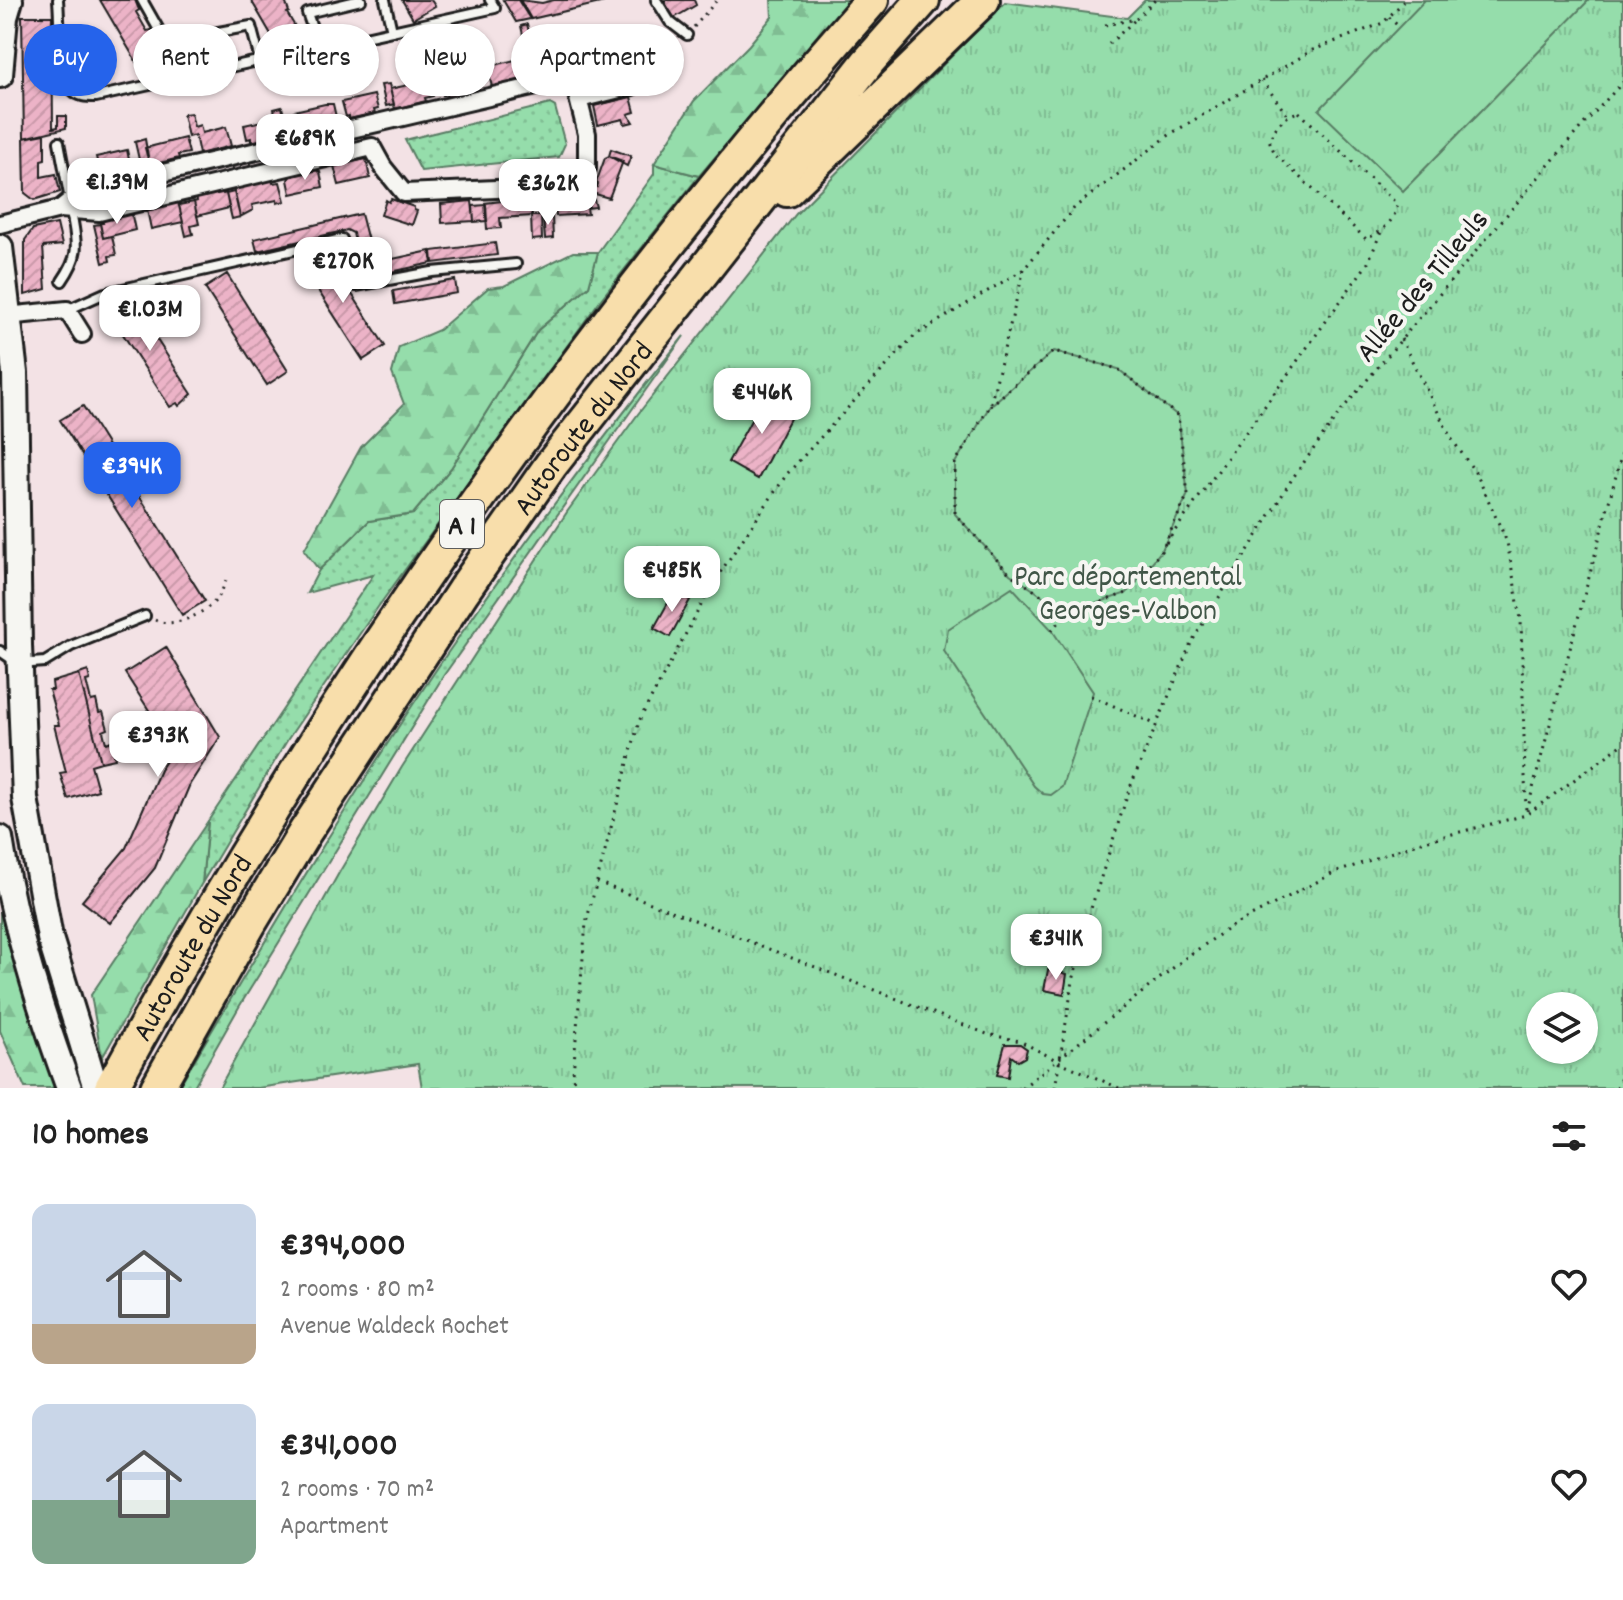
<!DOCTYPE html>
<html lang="en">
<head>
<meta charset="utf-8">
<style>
  body { margin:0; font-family:Dekko,sans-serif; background:#f6f6f6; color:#222; height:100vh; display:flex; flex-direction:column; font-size:30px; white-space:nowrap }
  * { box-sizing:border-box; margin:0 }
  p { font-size:26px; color:#767676 }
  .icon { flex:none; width:44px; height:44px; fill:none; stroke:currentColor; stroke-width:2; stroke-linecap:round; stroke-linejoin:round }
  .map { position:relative; height:1088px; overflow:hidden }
  .details { display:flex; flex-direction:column; background:#fff; flex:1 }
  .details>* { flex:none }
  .top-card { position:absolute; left:24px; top:24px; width:800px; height:72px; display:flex; gap:16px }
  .buttons { position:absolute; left:1526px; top:992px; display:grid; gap:16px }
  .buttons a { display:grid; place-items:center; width:72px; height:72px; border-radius:50%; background:#fff; box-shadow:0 2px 6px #0004; font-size:40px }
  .price { position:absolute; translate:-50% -68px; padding:0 18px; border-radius:16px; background:#fff; color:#222; font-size:26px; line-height:52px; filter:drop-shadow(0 2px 4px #0008) }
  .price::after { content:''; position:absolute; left:50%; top:48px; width:24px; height:18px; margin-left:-12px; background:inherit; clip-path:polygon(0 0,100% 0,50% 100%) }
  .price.selected { background:#2563eb; color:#fff }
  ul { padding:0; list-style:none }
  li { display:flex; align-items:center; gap:24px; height:200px; padding:0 32px }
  li span { display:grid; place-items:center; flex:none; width:224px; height:160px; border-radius:16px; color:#555 }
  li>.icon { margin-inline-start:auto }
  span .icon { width:96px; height:96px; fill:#fffc; stroke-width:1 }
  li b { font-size:34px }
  h2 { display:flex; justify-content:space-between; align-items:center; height:96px; padding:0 32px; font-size:34px }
  .chip { padding:0 28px; border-radius:36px; background:#fff; box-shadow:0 2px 6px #0004; font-size:28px; line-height:72px }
  .chip.selected { background:#2563eb; color:#fff }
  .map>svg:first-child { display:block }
  .grass { fill:url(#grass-dots); stroke:#587c64; stroke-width:2 }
  .forest { fill:url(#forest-firs); stroke:#587c64; stroke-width:2 }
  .park { fill:url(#park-tufts); stroke:#587c64; stroke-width:2; fill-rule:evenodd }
  .garden { fill:#95ddab; stroke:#587c64; stroke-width:2 }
  .building { fill:url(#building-hatch); stroke:#1c1c1c; stroke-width:2 }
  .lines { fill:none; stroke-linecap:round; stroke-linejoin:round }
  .lane-casing { stroke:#1c1c1c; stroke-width:14 }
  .street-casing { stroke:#1c1c1c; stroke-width:22 }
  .secondary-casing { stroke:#1c1c1c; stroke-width:30 }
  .highway-casing { stroke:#1c1c1c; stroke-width:38 }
  .path { stroke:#1c1c1c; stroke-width:3; stroke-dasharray:2 6; stroke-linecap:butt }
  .lane { stroke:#f6f6f2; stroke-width:8 }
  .street { stroke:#f6f6f2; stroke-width:16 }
  .secondary { stroke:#f6f6f2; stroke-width:24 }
  .highway { stroke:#f8deab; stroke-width:32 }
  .labels { text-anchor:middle; stroke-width:8; stroke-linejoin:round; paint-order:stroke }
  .shield { fill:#f6f6f2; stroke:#5d5d5c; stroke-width:2 }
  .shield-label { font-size:28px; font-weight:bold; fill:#1c1c1c }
  .street-label { font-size:30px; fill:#1c1c1c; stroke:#f6f6f2 }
  .park-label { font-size:30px; fill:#405647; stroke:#f6f6f2 }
</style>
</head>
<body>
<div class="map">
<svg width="1623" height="1088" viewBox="0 0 1623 1088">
  <defs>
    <pattern id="grass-dots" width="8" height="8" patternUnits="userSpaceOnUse" patternTransform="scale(2)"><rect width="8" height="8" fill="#95ddab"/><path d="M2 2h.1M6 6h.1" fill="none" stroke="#80bd93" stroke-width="1.8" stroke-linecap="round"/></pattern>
    <pattern id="forest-firs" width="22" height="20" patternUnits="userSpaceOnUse" patternTransform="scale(2)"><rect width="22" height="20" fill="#95ddab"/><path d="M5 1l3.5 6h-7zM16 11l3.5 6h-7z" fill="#80bd93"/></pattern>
    <pattern id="park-tufts" width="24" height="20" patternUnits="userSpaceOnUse" patternTransform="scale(2)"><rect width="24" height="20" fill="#95ddab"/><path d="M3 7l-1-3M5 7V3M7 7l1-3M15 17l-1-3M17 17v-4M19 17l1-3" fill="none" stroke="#80bd93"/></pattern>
    <pattern id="building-hatch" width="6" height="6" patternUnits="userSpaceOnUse" patternTransform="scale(2)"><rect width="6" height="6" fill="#ecb3c7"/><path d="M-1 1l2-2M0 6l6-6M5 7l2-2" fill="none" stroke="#ca99aa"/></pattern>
  </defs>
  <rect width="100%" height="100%" fill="#f3e2e5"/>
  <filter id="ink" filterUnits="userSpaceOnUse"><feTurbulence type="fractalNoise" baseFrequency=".0125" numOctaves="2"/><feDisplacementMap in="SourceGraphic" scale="16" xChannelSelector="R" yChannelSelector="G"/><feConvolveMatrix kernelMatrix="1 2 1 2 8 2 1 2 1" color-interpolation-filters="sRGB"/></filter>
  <g filter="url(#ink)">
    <!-- grass -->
    <path class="grass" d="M550,104L555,107L565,144L559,157L421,171L405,140Z
      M654,164L699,176L601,299L378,607L288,739L202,883L208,821L373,575L307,593L319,570L369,521L413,514L451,468L538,330L589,286L598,252L654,174Z
      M684,336L444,675L239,1007L193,1088H178C263,944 348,800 442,661C519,549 599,442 684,336Z"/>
    <!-- forest -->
    <path class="forest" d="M771,0H849L699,176L654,164L694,101L749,45L772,17Z
      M573,252H598L589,286L538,330L451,468L413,514L369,521L319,570L304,550L361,447L404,404L392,373L399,347L439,330L488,288L504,286Z
      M208,821L202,883L102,1058L91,995Z
      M0,907L57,1088H25L0,1031Z"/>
    <!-- park -->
    <path class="park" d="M1145,0H1623V1088H422L418,1064L258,1088H219L340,871L402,767L567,512L638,414L796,214L1005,2L1127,18ZM1540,1006H1584V1050H1540Z"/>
    <!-- garden -->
    <path class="garden" d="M1425,0H1589L1403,191L1319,110Z
      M1054,351L1118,369L1178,416L1188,494L1162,550L1127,593L1068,613L1010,574L955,514V463L990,406Z
      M1012,587L1052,630L1093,692L1062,787L1051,795L1043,794L1034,786L944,651L948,629Z"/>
    <!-- building -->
    <path class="building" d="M100,0H135L139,10L136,12L147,31L152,30L156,41L154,42L167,64L146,78Z
      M251,0L285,1L289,12L287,13L300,35L279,48Z
      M402,0H431L435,6L413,19Z
      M503,0H518L530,19L516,22Z
      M520,0L542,3L554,0H613L531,19Z
      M663,0H694L696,5L674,18Z
      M22,16H52L53,128L58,127V116H66V128L24,138Z
      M527,24L535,56L528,57L521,26Z
      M616,37L620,57L580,66L579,62L571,63L569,68L543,74V71L540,72L537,57L563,51L562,46L576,43L577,51L585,49L584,44Z
      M519,59L523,79L492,87L487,67Z
      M472,73L475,87L472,88V91L447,97L446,94L443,95L440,80Z
      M429,77L433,96L425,98L426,101L395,109L390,89L422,82L421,79Z
      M389,84L394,104L386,106L381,85Z
      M374,95L378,109L374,110L375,113L349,119V116L346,117L342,102Z
      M631,97L635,112L628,114L633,122L625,124L623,119L598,125L594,106Z
      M325,104H333L336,117L328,119L329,124L298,131L294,111Z
      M282,107L286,124L278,126L280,132L277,133V136L251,142V138L247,139L244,125L276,118L274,109Z
      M191,113L194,127L200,125L202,133L226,127L231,146L199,154L195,135L188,137L183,114Z
      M45,134V159L41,160V177L56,174L60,192L34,200L25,193L24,138Z
      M185,138L189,153L178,155L179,158L152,165L149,163L145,148Z
      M145,139L149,162L140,164L135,142Z
      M611,149L631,156L627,166L609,156Z
      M127,150L131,169L101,177L96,157Z
      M609,156L623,161L609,198L592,193L595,186L597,187L598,184L596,183L605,158Z
      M366,159L370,178L339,185L334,166Z
      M316,170L320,172L323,187L291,194L288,180L290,176Z
      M272,180L273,183L280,182L285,201L277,203V200L252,205L253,210L240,217L234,189Z
      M222,192L223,194L226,193L229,208L197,216L194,202L197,201L196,198Z
      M234,192L240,217L232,219L226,194Z
      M592,193L596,207L587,208L588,214L556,216L554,196Z
      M527,198V201L531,200L532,216L500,218L501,228L487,229L485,203Z
      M391,199L414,207V210L417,211L412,225L381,215L386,200L389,202Z
      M472,201L474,221L442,223L441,204Z
      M178,202L183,222L151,229L147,210Z
      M194,202L199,224L191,226L193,234L186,236L179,205Z
      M486,205L487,221L474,222L473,206Z
      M128,214L132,216L135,230L103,238L100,223H103L102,220Z
      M361,214L377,275L363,278L353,233L347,230L257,251L254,239Z
      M531,216H541L542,239L532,240Z
      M543,216H552L553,238L545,239Z
      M57,224L62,245L43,247L46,289L25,295V240L33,229Z
      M100,224L103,238L112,236L116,255L109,256L110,261L103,263L94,225Z
      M495,243L497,255L433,263L432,251Z
      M324,250L385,346L363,360L301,264Z
      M430,251L432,263L377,275L374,263Z
      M227,274L288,371L267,385L205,288Z
      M455,280L457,293L395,304L393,291Z
      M130,298L192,394L179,406L177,403L170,407L108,311Z
      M766,393L795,409L758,479L728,462Z
      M83,406L205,601L182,615L60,420Z
      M701,547L715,555L697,588L682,580Z
      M674,592L690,600L670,637L654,628Z
      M166,647L220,737L190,784L155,868L110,923L82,901L126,848L160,770L174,749L125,673Z
      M88,671L90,680L86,681L91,701L96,700L99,713L103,712L108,729L103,731L106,743L111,741L115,759L101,762L79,674Z
      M79,674L101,762L91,765L98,790L68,799L60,773L66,772L54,725H59L49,690H53L52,682Z
      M1048,970L1067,974L1064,994L1044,990Z
      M1005,1044H1020L1027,1049L1025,1057L1018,1061L1011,1056L1008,1077L997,1075Z"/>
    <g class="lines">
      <defs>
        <path id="lane" d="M58,0C60,20 58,77 72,90C79,97 86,97 96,97L495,8L490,0
          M142,0L163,37
          M385,0L392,31
          M656,0L670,22L687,35
          M319,47L307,13L361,0
          M183,77L175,40L251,26L260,60
          M59,142L70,200
          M62,281C82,252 76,243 71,210
          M67,310L105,293L342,239L356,286L432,272L516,264
          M0,651L19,664L45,662L71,646L145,616"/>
        <path id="street" d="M60,209L81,192L626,65L633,66L637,71V81L632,86L579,99
          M0,224L60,209L99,212L372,147L383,167L404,193L568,186L587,169V134L573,78
          M6,316L67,310L82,334"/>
        <path id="secondary" d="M0,75L5,17L10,0
          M0,247L15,373L19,645L25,798L50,938L96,1088
          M0,838C13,923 39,1007 69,1088"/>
        <g id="highway">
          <path d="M787,190L983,0"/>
          <path id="s1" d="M111,1088C323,699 580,333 872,0"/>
          <path id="s2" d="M157,1088L250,923L305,832L463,591L551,465L868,62L923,0"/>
        </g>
      </defs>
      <!-- lane casing -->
      <use href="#lane" class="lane-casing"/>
      <!-- street casing -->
      <use href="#street" class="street-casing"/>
      <!-- secondary casing -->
      <use href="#secondary" class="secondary-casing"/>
      <!-- highway casing -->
      <use href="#highway" class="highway-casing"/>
      <!-- path -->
      <path class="path" d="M1389,17L1399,27
        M1105,25L1136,19L1155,0
        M694,27L717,0
        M1109,44L1136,19
        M1262,80L1287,115
        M1299,112L1397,204C1396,221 1380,233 1366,239L1275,154L1269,140C1277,125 1283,116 1299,112Z
        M1024,269L990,406L955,463V514L1010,574L1068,613L1052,630
        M1401,339L1451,438L1477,475L1507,542L1521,619L1526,815
        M990,406L1054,351L1118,369L1178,416L1188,494L1162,550L1127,593L1068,613
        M1166,543L1368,263L1381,232
        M155,620C174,629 204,614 217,599C222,593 225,582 228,575
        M1091,696L1157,725
        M1527,811L1623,449
        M597,882L987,1034L1020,1041L1058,1061L1119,1088
        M574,1088L573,1074L586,923L639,721L713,583L787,474L914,336L1024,269L1075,207L1172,133L1313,50L1383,23L1405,0
        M1022,1088L1188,956L1232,926L1332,874L1417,843L1526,815L1623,744
        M1055,1088L1073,981L1087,921L1129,790L1191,643L1292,479L1340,412L1581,127L1623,82
        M1617,1088L1623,1072"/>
      <!-- lane -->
      <use href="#lane" class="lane"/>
      <!-- street -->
      <use href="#street" class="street"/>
      <!-- secondary -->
      <use href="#secondary" class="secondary"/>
      <!-- highway -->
      <use href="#highway" class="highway"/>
    </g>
  </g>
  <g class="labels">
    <!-- shield labels -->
    <rect class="shield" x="440" y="500" width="44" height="48" rx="6"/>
    <g class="shield-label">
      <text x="462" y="534">A 1</text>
    </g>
    <!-- street labels -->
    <g class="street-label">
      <text transform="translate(1421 285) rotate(-50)" y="10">Allée des Tilleuls</text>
      <text dy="10" stroke="none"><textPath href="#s2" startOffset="786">Autoroute du Nord</textPath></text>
      <text dy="10" stroke="none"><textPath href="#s1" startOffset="162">Autoroute du Nord</textPath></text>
    </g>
    <!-- park labels -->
    <g class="park-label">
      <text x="1128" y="585">Parc départemental<tspan x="1128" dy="34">Georges-Valbon</tspan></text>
    </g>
  </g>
</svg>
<div class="buttons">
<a><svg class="icon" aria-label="layers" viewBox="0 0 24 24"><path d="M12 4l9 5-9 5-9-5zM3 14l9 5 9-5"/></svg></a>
</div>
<b class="price" style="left:305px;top:182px">€689K</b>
<b class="price" style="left:117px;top:226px">€1.39M</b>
<b class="price" style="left:548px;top:227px">€362K</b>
<b class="price" style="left:343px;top:305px">€270K</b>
<b class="price" style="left:150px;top:353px">€1.03M</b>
<b class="price" style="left:762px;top:436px">€446K</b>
<b class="price selected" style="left:132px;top:510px">€394K</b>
<b class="price" style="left:672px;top:614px">€485K</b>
<b class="price" style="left:158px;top:779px">€393K</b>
<b class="price" style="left:1056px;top:982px">€341K</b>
<div class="top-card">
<a class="chip selected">Buy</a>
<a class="chip">Rent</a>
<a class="chip">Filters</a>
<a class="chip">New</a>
<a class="chip">Apartment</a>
</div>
</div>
<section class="details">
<h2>10 homes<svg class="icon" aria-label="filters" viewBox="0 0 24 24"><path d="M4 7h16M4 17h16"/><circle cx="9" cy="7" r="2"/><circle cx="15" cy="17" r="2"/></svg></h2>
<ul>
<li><span style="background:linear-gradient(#c9d6e8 75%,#b9a48a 0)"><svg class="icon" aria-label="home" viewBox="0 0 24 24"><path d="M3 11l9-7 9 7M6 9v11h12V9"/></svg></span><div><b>€394,000</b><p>2 rooms · 80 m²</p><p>Avenue Waldeck Rochet</p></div><svg class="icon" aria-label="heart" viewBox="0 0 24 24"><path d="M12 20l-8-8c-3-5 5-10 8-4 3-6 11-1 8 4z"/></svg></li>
<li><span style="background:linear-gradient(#c9d6e8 60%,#7fa58c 0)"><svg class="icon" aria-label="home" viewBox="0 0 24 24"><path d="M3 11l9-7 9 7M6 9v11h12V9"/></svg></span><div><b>€341,000</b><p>2 rooms · 70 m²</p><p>Apartment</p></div><svg class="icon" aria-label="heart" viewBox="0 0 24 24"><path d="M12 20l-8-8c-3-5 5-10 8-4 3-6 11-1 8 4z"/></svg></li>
</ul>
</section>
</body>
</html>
